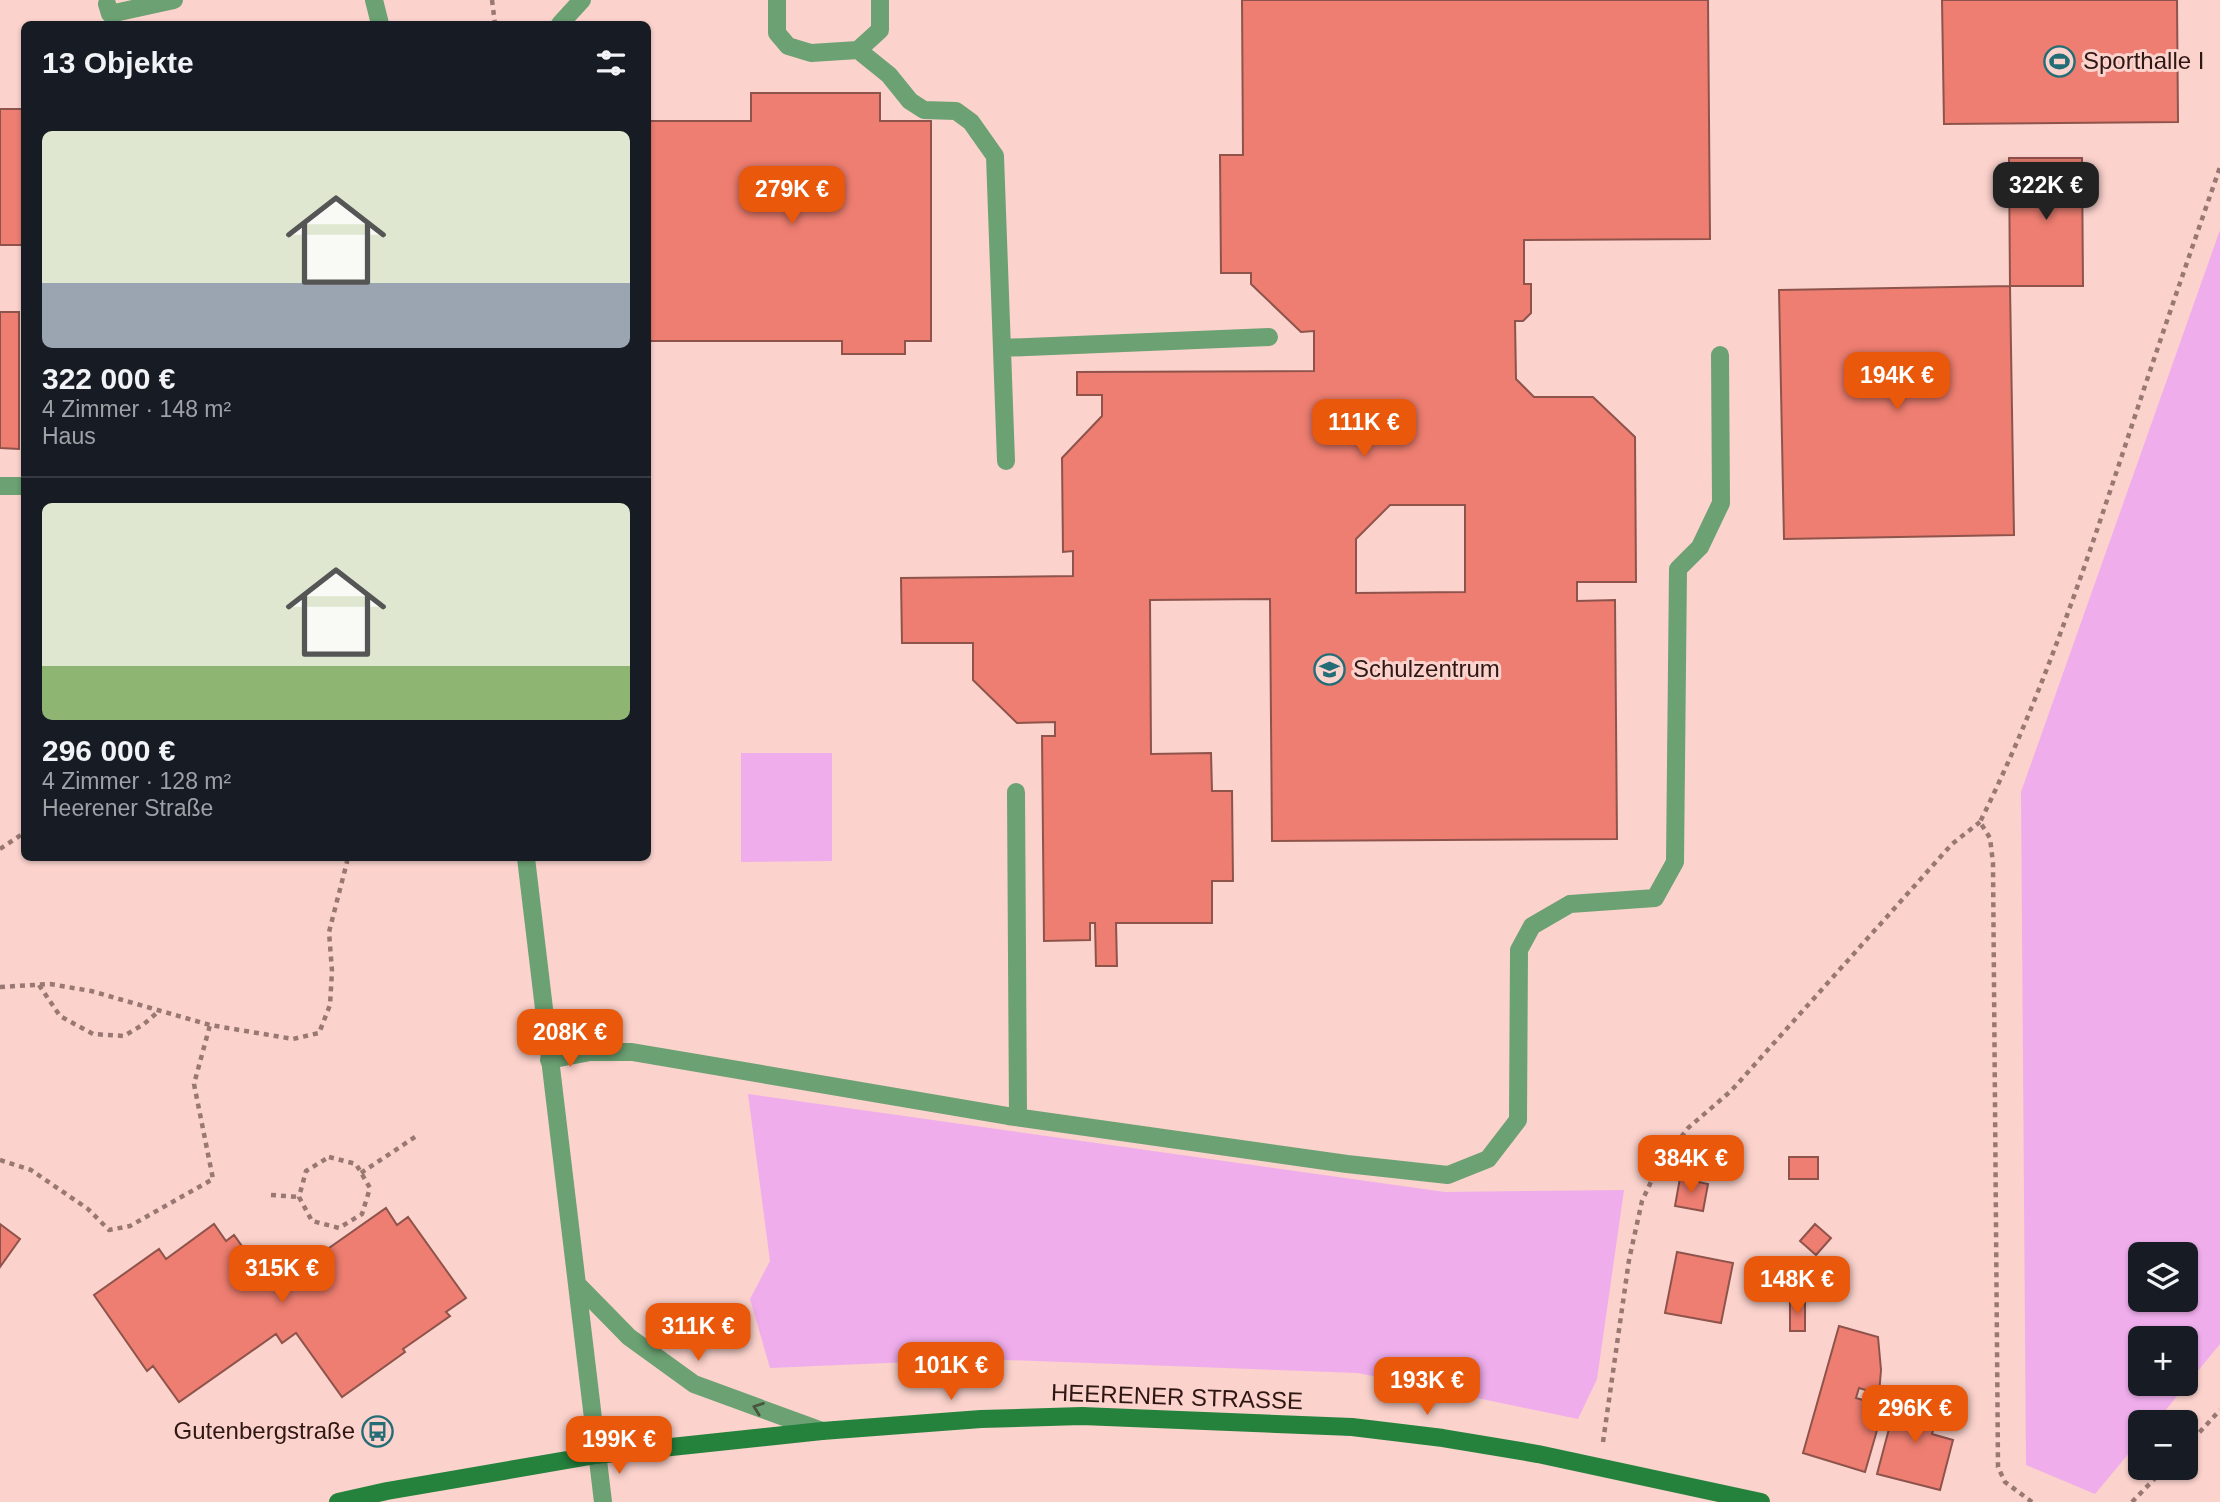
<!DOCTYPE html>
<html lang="de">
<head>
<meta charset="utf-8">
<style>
  body { margin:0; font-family:Arial,sans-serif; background:#242831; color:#f1f3f6; height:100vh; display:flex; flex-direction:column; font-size:26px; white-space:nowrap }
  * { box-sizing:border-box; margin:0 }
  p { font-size:23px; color:#9ea1a6 }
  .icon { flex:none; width:38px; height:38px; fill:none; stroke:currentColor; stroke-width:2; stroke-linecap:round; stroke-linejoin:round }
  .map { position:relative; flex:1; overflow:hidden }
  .panel { position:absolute; left:21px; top:21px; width:630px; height:840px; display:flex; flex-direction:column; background:#171b24; border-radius:10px; box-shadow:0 2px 5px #0004 }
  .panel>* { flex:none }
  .controls { position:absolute; left:2128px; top:1242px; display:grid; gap:14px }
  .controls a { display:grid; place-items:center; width:70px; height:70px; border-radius:10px; background:#171b24; box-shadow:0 2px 5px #0004; font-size:35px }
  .price { position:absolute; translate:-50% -60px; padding:0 16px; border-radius:14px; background:#ea580c; color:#fff; font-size:23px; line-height:46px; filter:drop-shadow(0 2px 4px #0008) }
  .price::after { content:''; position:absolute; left:50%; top:42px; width:21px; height:16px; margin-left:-10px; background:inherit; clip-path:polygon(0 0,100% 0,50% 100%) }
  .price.active { background:#222; color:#fff }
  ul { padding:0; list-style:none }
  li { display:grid; align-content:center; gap:14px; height:371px; padding:0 21px }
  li+li { border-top:2px solid #363941 }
  li span { display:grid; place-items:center; height:217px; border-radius:10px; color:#555 }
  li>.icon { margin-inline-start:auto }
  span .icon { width:126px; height:126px; fill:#fffc; stroke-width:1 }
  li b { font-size:30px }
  h2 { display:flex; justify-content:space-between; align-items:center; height:84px; padding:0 21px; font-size:30px }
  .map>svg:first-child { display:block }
  .green { fill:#efadec; fill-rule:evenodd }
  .building { fill:#ee7e71; stroke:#8e544c; stroke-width:2; fill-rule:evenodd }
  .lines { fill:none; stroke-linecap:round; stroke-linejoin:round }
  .path { stroke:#997873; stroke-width:4.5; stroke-dasharray:5 5; stroke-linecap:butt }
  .service { stroke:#6ba173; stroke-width:18 }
  .minor { stroke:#6ba173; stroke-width:18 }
  .secondary { stroke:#24823d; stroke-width:18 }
  .oneway { stroke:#4a553f }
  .labels { text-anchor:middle; stroke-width:6; stroke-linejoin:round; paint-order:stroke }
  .poi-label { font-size:24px; fill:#2f1714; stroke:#fbd2cc; text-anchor:start }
  .street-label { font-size:24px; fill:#2f1714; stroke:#fbd2cc }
</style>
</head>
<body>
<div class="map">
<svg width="2220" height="1502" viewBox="0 0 2220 1502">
  <rect width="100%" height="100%" fill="#fbd2cc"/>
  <!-- green -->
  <path class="green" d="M2220,230V1344L2155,1423H2140V1440L2095,1494L2026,1465L2021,792ZM2140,1255H2186V1300H2140ZM2140,1339H2186V1384H2140Z
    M741,753H832V861L741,862Z
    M748,1094L1445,1192L1624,1190L1597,1379L1578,1419L1358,1373L980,1359L770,1368L750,1299L770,1261Z"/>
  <!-- building -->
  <path class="building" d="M1242,0H1708L1710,239L1524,240V284H1531V313L1523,321H1515L1516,379L1534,397H1593L1635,437L1636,582H1577V601L1615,600L1617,839L1272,841L1270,599L1150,600L1151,754L1211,753L1212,791H1232L1233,881H1212V923H1116L1117,966H1096L1095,923H1090V940L1044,941L1042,736H1055V722L1017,723L973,680V643H902L901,578L1073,576V551L1063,552L1062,458L1102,416V395H1077V372L1314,371V331L1301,332L1251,284V273H1221L1220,155H1243ZM1390,505H1465V592L1356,593V539Z
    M1942,0H2177L2178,122L1944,124Z
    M751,93H880V121H931V341H905V354H842V341H648V121H751Z
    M0,109H24V245H0Z
    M2009,158H2082L2083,286H2010Z
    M2010,286L2014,535L1784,539L1779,290Z
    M0,312H19V449L0,448Z
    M1789,1157H1818V1179H1789Z
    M1680,1178L1708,1184L1703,1211L1675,1206Z
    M386,1208L397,1225L408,1217L466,1298L446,1312L450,1316L403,1349L405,1352L342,1397L296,1333L282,1343L276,1334L179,1402L153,1366L147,1371L94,1295L159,1249L166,1259L214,1224L226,1241L234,1235L264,1277L284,1263L292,1274Z
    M0,1224L20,1239L0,1267Z
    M1815,1224L1831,1238L1816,1255L1800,1241Z
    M1677,1252L1733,1263L1721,1323L1665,1313Z
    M1790,1300H1805V1331H1790Z
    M1839,1326L1878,1337L1881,1370L1879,1394L1859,1388L1856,1398L1884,1406L1865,1472L1803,1453Z
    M1898,1395L1940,1406L1932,1434L1953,1440L1940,1490L1877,1474Z"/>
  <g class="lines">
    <!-- path -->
    <path class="path" d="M492,0L495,24
      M0,849L24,833
      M39,985L60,1016L93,1034L124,1036L144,1024L159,1011
      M0,987L50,984L91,991L210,1025L293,1039L319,1033L330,1005L332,971L329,932L347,862L346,858
      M329,1157L356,1164L370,1188L362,1214L339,1228L312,1221L299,1197L306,1171Z
      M0,1160L31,1170L88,1209L109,1230L130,1226L213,1179L194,1084L210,1025
      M361,1173L418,1135
      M271,1195L299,1197
      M1603,1442L1629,1260L1642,1201L1658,1167L1688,1128L1731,1091L1952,844L1980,822
      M2186,1447L2220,1410
      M2032,1502L2005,1482L1998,1467L1993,863L1990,838L1980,822C2044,693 2089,555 2134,419C2162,334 2191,251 2220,167
      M2132,1502L2165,1468"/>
    <!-- service -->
    <path class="service" d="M777,0V33L788,46L811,53L858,50L880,30V0
      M858,50L889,75L910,101L924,110L956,111L971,122L995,156L1006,461
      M1002,348L1269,337
      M1016,792L1018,1117
      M549,1060L590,1052H632L1008,1116L1347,1164L1448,1175L1488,1159L1518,1120L1519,950L1532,926L1570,904L1655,898L1675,862L1678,569L1700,547L1721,503L1720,355"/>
    <!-- minor -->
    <path class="minor" d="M374,0L380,24
      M107,4L110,14L174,0
      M560,24L582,0
      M0,486H24
      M526,858L603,1502
      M578,1285L629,1337L694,1384L822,1431"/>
    <!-- secondary -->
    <path class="secondary" d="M338,1502L387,1491L596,1455L822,1431L981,1419L1082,1416L1352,1427L1443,1438L1538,1454L1761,1502"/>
  </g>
  <!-- one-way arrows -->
  <defs><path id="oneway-chevron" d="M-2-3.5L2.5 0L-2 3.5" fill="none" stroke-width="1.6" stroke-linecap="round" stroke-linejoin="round" transform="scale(1.75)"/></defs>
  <use class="oneway" href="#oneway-chevron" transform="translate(758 1408) rotate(-160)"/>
  <!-- icons -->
  <defs>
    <symbol id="stadium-ring" viewBox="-11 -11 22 22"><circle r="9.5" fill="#fbd2cc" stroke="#236d77" stroke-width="1.5"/><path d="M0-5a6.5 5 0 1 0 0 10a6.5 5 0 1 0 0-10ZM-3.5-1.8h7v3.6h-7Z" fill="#236d77"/></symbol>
    <symbol id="school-ring" viewBox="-11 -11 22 22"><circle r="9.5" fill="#fbd2cc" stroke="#236d77" stroke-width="1.5"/><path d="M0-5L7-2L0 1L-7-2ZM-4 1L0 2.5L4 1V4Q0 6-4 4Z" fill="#236d77"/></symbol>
    <symbol id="bus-ring" viewBox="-11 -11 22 22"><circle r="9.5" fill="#fbd2cc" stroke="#236d77" stroke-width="1.5"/><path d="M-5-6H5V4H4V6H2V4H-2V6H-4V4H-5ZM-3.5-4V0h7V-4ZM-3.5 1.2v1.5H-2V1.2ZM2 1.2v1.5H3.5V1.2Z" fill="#236d77"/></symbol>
  </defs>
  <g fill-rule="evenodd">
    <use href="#stadium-ring" x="2042" y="44" width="35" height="35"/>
    <use href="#school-ring" x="1312" y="652" width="35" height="35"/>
    <use href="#bus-ring" x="360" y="1414" width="35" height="35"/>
  </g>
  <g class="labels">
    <!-- poi labels -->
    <g class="poi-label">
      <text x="2083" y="69">Sporthalle I</text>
      <text x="1353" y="677">Schulzentrum</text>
      <text x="355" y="1439" text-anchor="end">Gutenbergstraße</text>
    </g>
    <!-- street labels -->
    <g class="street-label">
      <text transform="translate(1177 1397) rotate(2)" y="8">HEERENER STRASSE</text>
    </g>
  </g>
</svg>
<div class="controls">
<a><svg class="icon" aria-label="layers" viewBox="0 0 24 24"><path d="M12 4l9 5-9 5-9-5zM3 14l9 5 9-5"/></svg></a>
<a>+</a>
<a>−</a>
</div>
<b class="price active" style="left:2046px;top:222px">322K €</b>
<b class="price" style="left:792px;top:226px">279K €</b>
<b class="price" style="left:1897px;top:412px">194K €</b>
<b class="price" style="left:1364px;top:459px">111K €</b>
<b class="price" style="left:570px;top:1069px">208K €</b>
<b class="price" style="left:1691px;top:1195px">384K €</b>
<b class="price" style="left:282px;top:1305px">315K €</b>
<b class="price" style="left:1797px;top:1316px">148K €</b>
<b class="price" style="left:698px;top:1363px">311K €</b>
<b class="price" style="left:951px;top:1402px">101K €</b>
<b class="price" style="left:1427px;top:1417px">193K €</b>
<b class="price" style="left:1915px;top:1445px">296K €</b>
<b class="price" style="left:619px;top:1476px">199K €</b>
<section class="panel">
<h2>13 Objekte<svg class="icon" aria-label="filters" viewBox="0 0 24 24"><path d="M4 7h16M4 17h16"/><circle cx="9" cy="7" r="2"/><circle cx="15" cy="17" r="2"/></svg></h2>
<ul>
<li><span style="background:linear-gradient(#dfe7d0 70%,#9aa5b1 0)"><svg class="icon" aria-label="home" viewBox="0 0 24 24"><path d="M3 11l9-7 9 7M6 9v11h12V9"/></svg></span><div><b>322 000 €</b><p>4 Zimmer · 148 m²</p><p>Haus</p></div></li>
<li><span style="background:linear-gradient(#dfe7d0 75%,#8fb573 0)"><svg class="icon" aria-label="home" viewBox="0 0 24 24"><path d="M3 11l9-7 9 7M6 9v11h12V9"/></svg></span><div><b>296 000 €</b><p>4 Zimmer · 128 m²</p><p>Heerener Straße</p></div></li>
</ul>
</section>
</div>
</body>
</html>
